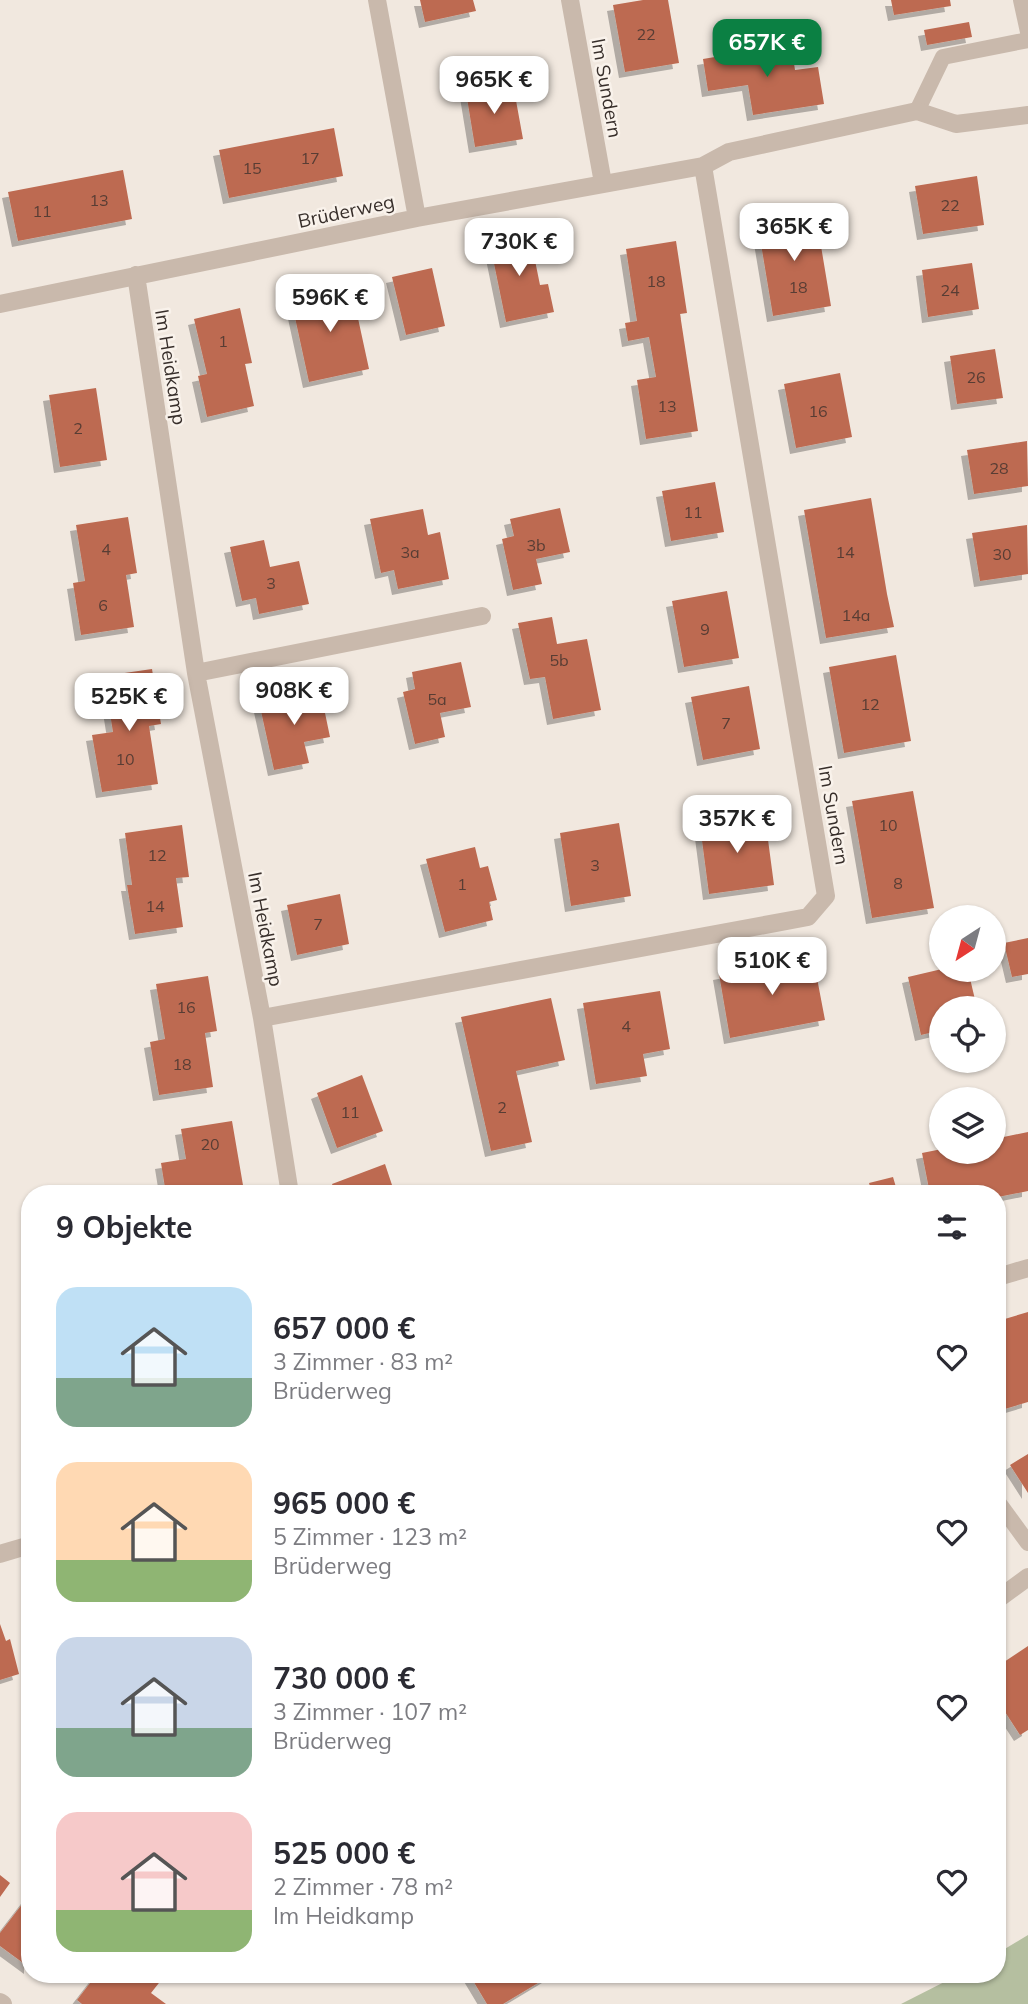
<!DOCTYPE html>
<html lang="de">
<head>
<meta charset="utf-8">
<style>
  body { margin:0; font-family:Mulish,sans-serif; background:#f2f2f3; color:#2b2b33; height:100vh; display:flex; flex-direction:column; font-size:26px; white-space:nowrap }
  * { box-sizing:border-box; margin:0 }
  p { font-size:23px; color:#7c7c81 }
  .icon { flex:none; width:38px; height:38px; fill:none; stroke:currentColor; stroke-width:2; stroke-linecap:round; stroke-linejoin:round }
  .map { position:relative; flex:1; overflow:hidden }
  .sheet { position:absolute; left:21px; top:1185px; width:985px; height:798px; display:flex; flex-direction:column; background:#fff; border-radius:28px; box-shadow:0 2px 5px #0004 }
  .sheet>* { flex:none }
  .needle { width:46px; rotate:216deg }
  .controls { position:absolute; left:929px; top:905px; display:grid; gap:14px }
  .controls a { display:grid; place-items:center; width:77px; height:77px; border-radius:50%; background:#fff; box-shadow:0 2px 5px #0004; font-size:35px }
  .price { position:absolute; translate:-50% -60px; padding:0 16px; border-radius:14px; background:#fff; color:#222; font-size:23px; line-height:46px; filter:drop-shadow(0 2px 4px #0008) }
  .price::after { content:''; position:absolute; left:50%; top:42px; width:21px; height:16px; margin-left:-10px; background:inherit; clip-path:polygon(0 0,100% 0,50% 100%) }
  .price.selected { background:#0b8043; color:#fff }
  ul { padding:0; list-style:none }
  li { display:flex; align-items:center; gap:21px; height:175px; padding:0 35px }
  li span { display:grid; place-items:center; flex:none; width:196px; height:140px; border-radius:21px; color:#555 }
  li>.icon { margin-inline-start:auto }
  span .icon { width:84px; height:84px; fill:#fffc; stroke-width:1 }
  li b { font-size:30px }
  h2 { display:flex; justify-content:space-between; align-items:center; height:84px; padding:0 35px; font-size:30px }
  .map>svg:first-child { display:block }
  .green { fill:#b5bfa0 }
  .building { fill:#bd6a51; filter:url(#shadow) }
  .lines { fill:none; stroke-linecap:round; stroke-linejoin:round }
  .service { stroke:#c9b9ac; stroke-width:16 }
  .minor { stroke:#c9b9ac; stroke-width:18 }
  .tertiary { stroke:#c9b9ac; stroke-width:18 }
  .labels { text-anchor:middle; stroke-width:5; stroke-linejoin:round; paint-order:stroke }
  .number-label { font-size:16px; fill:#583d34 }
  .street-label { font-size:19px; fill:#372e2a; stroke:#f9f2eb }
</style>
</head>
<body>
<div class="map">
<svg width="1028" height="2004" viewBox="0 0 1028 2004">
  <defs>
    <filter id="shadow"><feDropShadow dx="-6" dy="6" stdDeviation="0" flood-color="#0004"/></filter>
  </defs>
  <rect width="100%" height="100%" fill="#f1e8df"/>
  <!-- green -->
  <path class="green" d="M1028,1935V2004H901L960,1974H998V1953Z"/>
  <!-- building -->
  <path class="building" d="M420,0H473L476,11L425,22Z
    M643,0H668L679,63L625,72L613,5Z
    M891,0H950L951,6L894,15Z
    M969,22L972,37L927,45L924,30Z
    M791,44L795,70L818,67L824,104L753,115L748,85L708,91L703,59Z
    M513,84L523,139L475,147L466,92Z
    M334,128L343,176L229,198L219,150Z
    M123,170L132,219L18,241L8,192Z
    M977,176L984,225L923,234L915,186Z
    M815,210L831,306L773,316L757,220Z
    M529,231L540,285L548,284L554,312L506,322L489,239Z
    M676,241L687,313L680,314L698,431L646,439L637,380L656,377L649,337L628,341L625,323L637,321L626,249Z
    M972,263L979,309L928,317L922,270Z
    M432,268L445,326L406,335L392,277Z
    M351,286L369,369L309,382L291,299Z
    M240,308L252,363L245,364L254,406L207,417L198,376L207,374L194,319Z
    M995,349L1003,398L957,404L950,356Z
    M840,373L852,437L796,448L784,384Z
    M96,388L107,460L60,467L49,395Z
    M1027,441L1028,486L974,494L967,450Z
    M715,482L724,532L671,541L662,491Z
    M871,498L887,594L894,627L826,638L804,510Z
    M560,508L570,552L536,559L542,584L513,590L502,539L514,536L510,519Z
    M423,509L428,535L440,532L449,579L398,589L394,570L381,573L370,519Z
    M128,517L137,573L126,575L134,627L81,635L73,583L85,581L76,525Z
    M1027,525L1028,574L980,581L972,533Z
    M264,540L270,567L299,561L309,604L259,614L256,598L242,601L230,547Z
    M727,591L739,658L684,667L672,601Z
    M552,617L557,644L587,639L601,710L553,719L545,677L530,679L518,623Z
    M896,655L911,741L844,753L829,667Z
    M461,662L471,707L440,713L445,737L415,744L403,692L415,689L412,672Z
    M152,669L161,724L149,726L158,784L102,792L92,735L113,732L104,676Z
    M749,686L760,749L703,760L691,697Z
    M320,689L330,737L304,742L309,763L274,770L259,702Z
    M913,791L934,908L872,918L852,801Z
    M765,817L774,885L709,894L700,825Z
    M619,823L631,896L571,906L560,833Z
    M182,825L189,877L176,878L183,927L135,934L127,885H132L125,833Z
    M475,847L480,868L488,866L497,900L489,902L493,920L445,932L426,859Z
    M340,894L349,944L297,955L287,905Z
    M1028,938V974L1012,977L1004,943Z
    M813,957L825,1020L730,1038L719,974Z
    M942,969L968,970L977,1008H942V1030L921,1035L908,977Z
    M208,976L217,1031L205,1033L213,1087L159,1095L150,1042L165,1039L156,984Z
    M660,991L670,1049L643,1054L647,1076L596,1084L583,1003Z
    M551,998L565,1060L516,1071L532,1142L491,1151L461,1017Z
    M362,1075L383,1131L337,1148L317,1093Z
    M232,1121L244,1191L233,1194H166L161,1163L186,1159L181,1129Z
    M1028,1132V1191L998,1197V1194H930L922,1153L942,1149V1152H994V1139Z
    M385,1164L395,1194H336L332,1184Z
    M893,1177L898,1194H862L871,1190L869,1183Z
    M1028,1312V1402L998,1411V1321Z
    M1028,1454V1493L1010,1465Z
    M0,1624L6,1641L10,1639L19,1674L0,1680Z
    M1028,1646V1730L1020,1735L998,1701V1666Z
    M0,1875L10,1883L0,1897Z
    M30,1894V1968L0,1946V1933Z
    M97,1974H166L151,1993L166,2004H82L77,2000Z
    M469,1974H553L503,2004H487Z"/>
  <g class="lines">
    <!-- service -->
    <path class="service" d="M1021,0L1028,32
      M917,111L943,57L1028,40
      M998,1502L1028,1543"/>
    <!-- minor -->
    <path class="minor" d="M377,0L417,218
      M570,0L603,183
      M136,275L196,673L262,1018L290,1194
      M0,304L417,218L703,166L729,152L917,111L956,124L1028,115
      M196,673L482,616
      M262,1018L808,917L826,896L703,166
      M998,1277L1028,1268
      M0,1554L30,1545
      M998,1599L1028,1577"/>
    <!-- tertiary -->
    <path class="tertiary" d="M0,2002L3,2004"/>
  </g>
  <g class="labels">
    <!-- number labels -->
    <g class="number-label">
      <text x="646" y="40">22</text>
      <text x="310" y="164">17</text>
      <text x="252" y="174">15</text>
      <text x="99" y="206">13</text>
      <text x="950" y="211">22</text>
      <text x="42" y="217">11</text>
      <text x="656" y="287">18</text>
      <text x="798" y="293">18</text>
      <text x="950" y="296">24</text>
      <text x="223" y="347">1</text>
      <text x="976" y="383">26</text>
      <text x="667" y="412">13</text>
      <text x="818" y="417">16</text>
      <text x="78" y="434">2</text>
      <text x="999" y="474">28</text>
      <text x="693" y="518">11</text>
      <text x="536" y="551">3b</text>
      <text x="106" y="555">4</text>
      <text x="410" y="558">3a</text>
      <text x="845" y="558">14</text>
      <text x="1002" y="560">30</text>
      <text x="271" y="589">3</text>
      <text x="103" y="611">6</text>
      <text x="856" y="621">14a</text>
      <text x="705" y="635">9</text>
      <text x="559" y="666">5b</text>
      <text x="437" y="705">5a</text>
      <text x="870" y="710">12</text>
      <text x="726" y="729">7</text>
      <text x="125" y="765">10</text>
      <text x="888" y="831">10</text>
      <text x="157" y="861">12</text>
      <text x="595" y="871">3</text>
      <text x="898" y="889">8</text>
      <text x="462" y="890">1</text>
      <text x="155" y="912">14</text>
      <text x="318" y="930">7</text>
      <text x="186" y="1013">16</text>
      <text x="626" y="1032">4</text>
      <text x="182" y="1070">18</text>
      <text x="502" y="1113">2</text>
      <text x="350" y="1118">11</text>
      <text x="210" y="1150">20</text>
    </g>
    <!-- street labels -->
    <g class="street-label">
      <text transform="translate(607 88) rotate(80)" y="7">Im Sundern</text>
      <text transform="translate(346 211) rotate(-12)" y="7">Brüderweg</text>
      <text transform="translate(171 367) rotate(81)" y="7">Im Heidkamp</text>
      <text transform="translate(834 815) rotate(80)" y="7">Im Sundern</text>
      <text transform="translate(266 929) rotate(79)" y="7">Im Heidkamp</text>
    </g>
  </g>
</svg>
<div class="controls">
<a><svg class="needle" viewBox="-14 -14 28 28"><path d="M0-13l5 13h-10z" fill="#e53935"/><path d="M0 13l5-13h-10z" fill="#7c7c81"/></svg></a>
<a><svg class="icon" aria-label="locate" viewBox="0 0 24 24"><circle cx="12" cy="12" r="6"/><path d="M12 2v4M12 18v4M2 12h4M18 12h4"/></svg></a>
<a><svg class="icon" aria-label="layers" viewBox="0 0 24 24"><path d="M12 4l9 5-9 5-9-5zM3 14l9 5 9-5"/></svg></a>
</div>
<b class="price selected" style="left:767px;top:79px">657K €</b>
<b class="price" style="left:494px;top:116px">965K €</b>
<b class="price" style="left:794px;top:263px">365K €</b>
<b class="price" style="left:519px;top:278px">730K €</b>
<b class="price" style="left:330px;top:334px">596K €</b>
<b class="price" style="left:294px;top:727px">908K €</b>
<b class="price" style="left:129px;top:733px">525K €</b>
<b class="price" style="left:737px;top:855px">357K €</b>
<b class="price" style="left:772px;top:997px">510K €</b>
<section class="sheet">
<h2>9 Objekte<svg class="icon" aria-label="filters" viewBox="0 0 24 24"><path d="M4 7h16M4 17h16"/><circle cx="9" cy="7" r="2"/><circle cx="15" cy="17" r="2"/></svg></h2>
<ul>
<li><span style="background:linear-gradient(#bfe0f5 65%,#7fa58c 0)"><svg class="icon" aria-label="home" viewBox="0 0 24 24"><path d="M3 11l9-7 9 7M6 9v11h12V9"/></svg></span><div><b>657 000 €</b><p>3 Zimmer · 83 m²</p><p>Brüderweg</p></div><svg class="icon" aria-label="heart" viewBox="0 0 24 24"><path d="M12 20l-8-8c-3-5 5-10 8-4 3-6 11-1 8 4z"/></svg></li>
<li><span style="background:linear-gradient(#ffd9b3 70%,#8fb573 0)"><svg class="icon" aria-label="home" viewBox="0 0 24 24"><path d="M3 11l9-7 9 7M6 9v11h12V9"/></svg></span><div><b>965 000 €</b><p>5 Zimmer · 123 m²</p><p>Brüderweg</p></div><svg class="icon" aria-label="heart" viewBox="0 0 24 24"><path d="M12 20l-8-8c-3-5 5-10 8-4 3-6 11-1 8 4z"/></svg></li>
<li><span style="background:linear-gradient(#c9d6e8 65%,#7fa58c 0)"><svg class="icon" aria-label="home" viewBox="0 0 24 24"><path d="M3 11l9-7 9 7M6 9v11h12V9"/></svg></span><div><b>730 000 €</b><p>3 Zimmer · 107 m²</p><p>Brüderweg</p></div><svg class="icon" aria-label="heart" viewBox="0 0 24 24"><path d="M12 20l-8-8c-3-5 5-10 8-4 3-6 11-1 8 4z"/></svg></li>
<li><span style="background:linear-gradient(#f6c9c9 70%,#8fb573 0)"><svg class="icon" aria-label="home" viewBox="0 0 24 24"><path d="M3 11l9-7 9 7M6 9v11h12V9"/></svg></span><div><b>525 000 €</b><p>2 Zimmer · 78 m²</p><p>Im Heidkamp</p></div><svg class="icon" aria-label="heart" viewBox="0 0 24 24"><path d="M12 20l-8-8c-3-5 5-10 8-4 3-6 11-1 8 4z"/></svg></li>
</ul>
</section>
</div>
</body>
</html>
